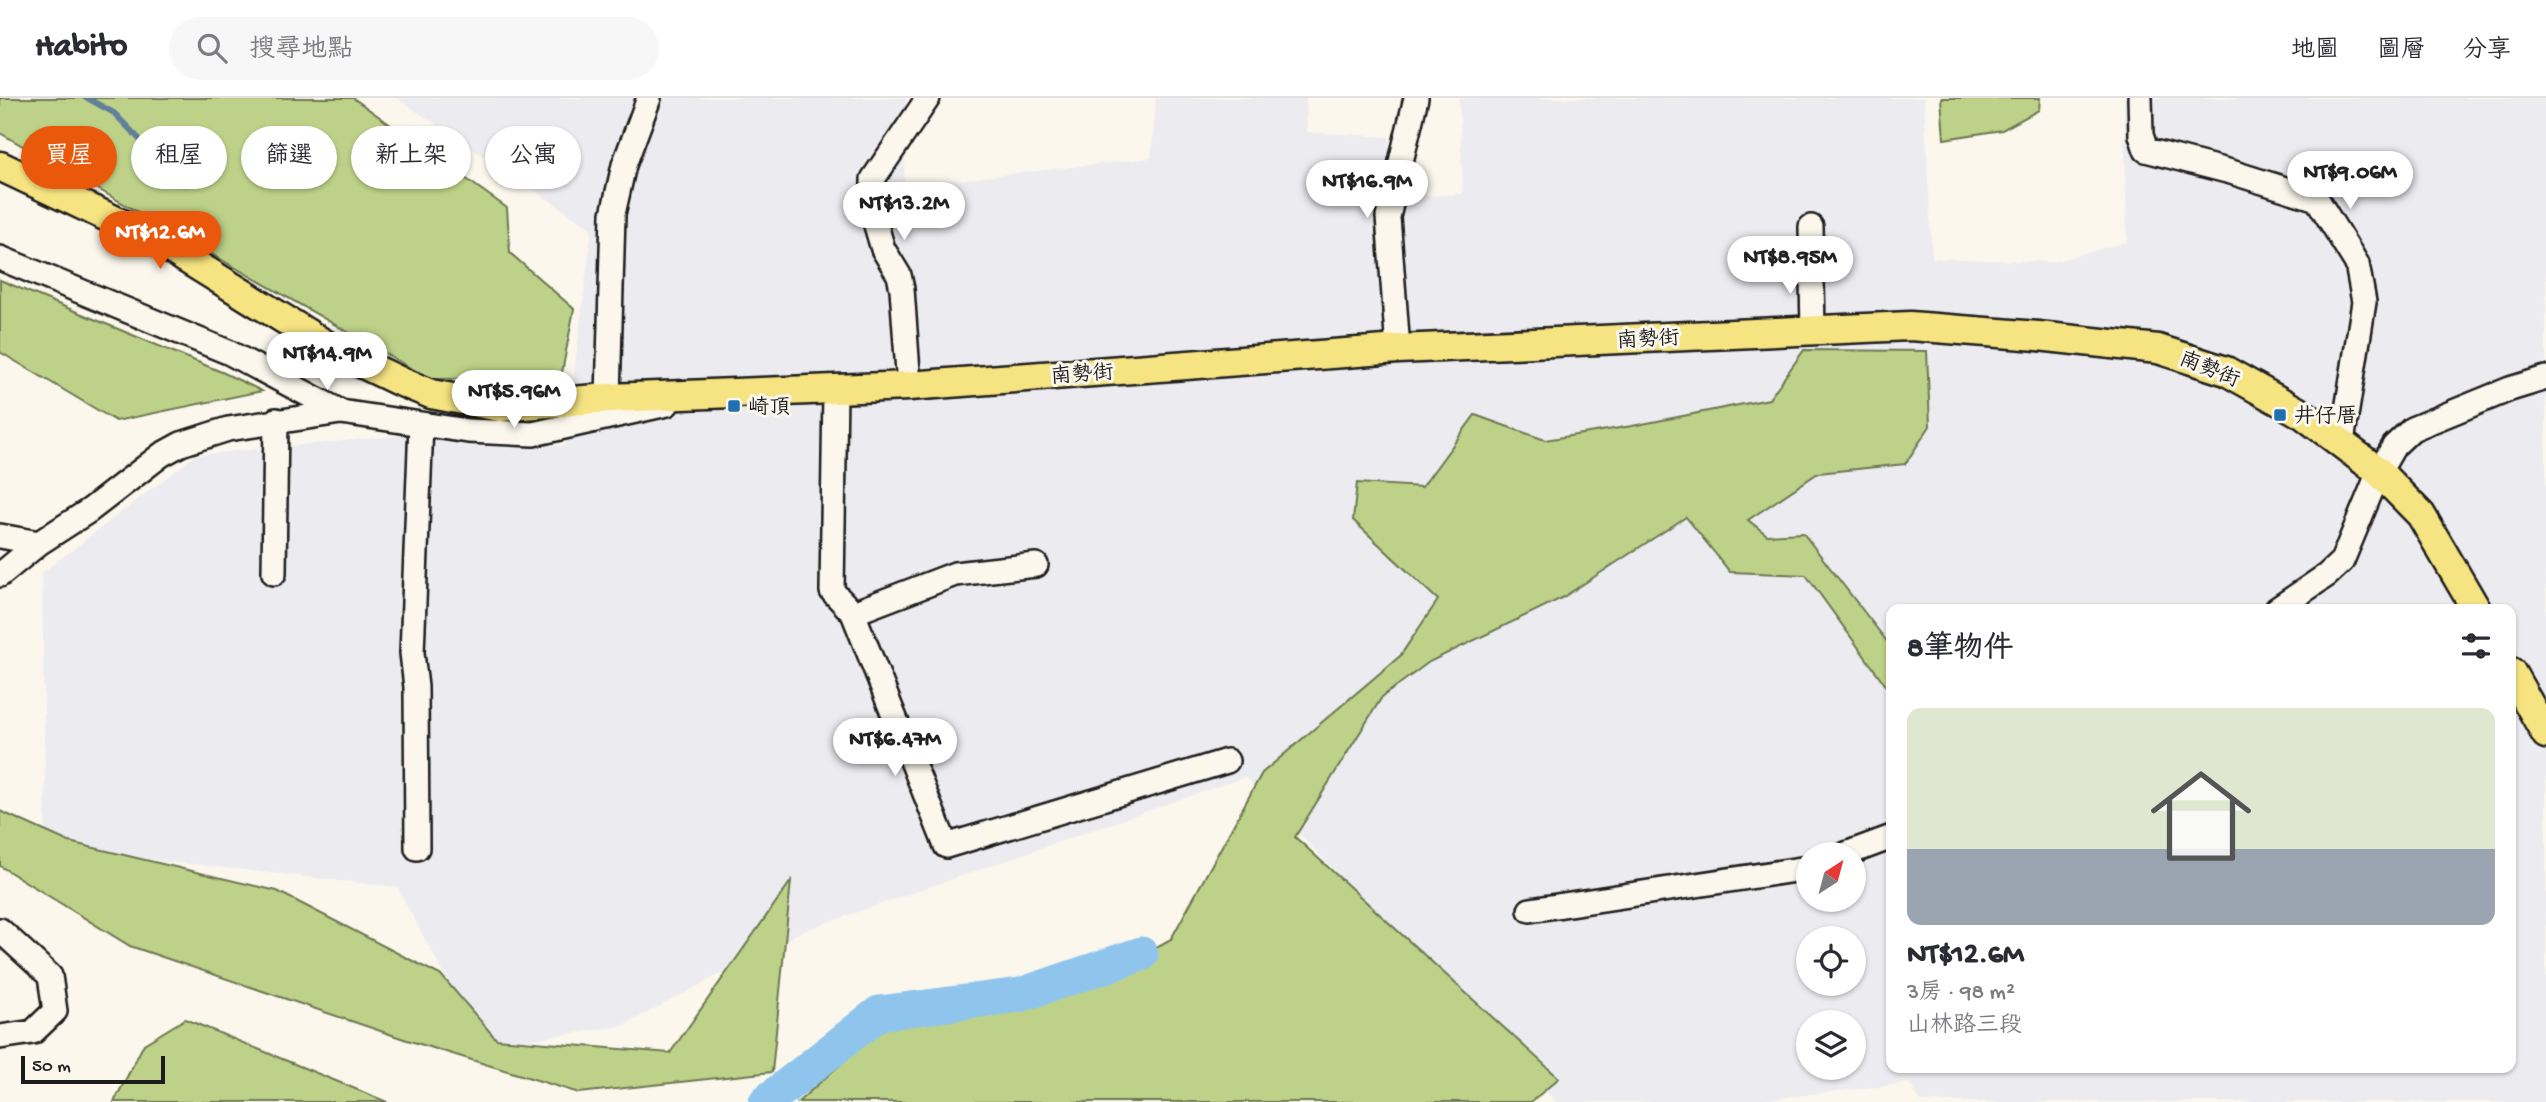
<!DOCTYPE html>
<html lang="zh-TW">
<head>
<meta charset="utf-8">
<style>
  body { margin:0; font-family:"Gochi Hand","LXGW WenKai TC",sans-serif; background:#f7f7f7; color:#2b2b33; height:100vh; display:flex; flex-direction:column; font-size:26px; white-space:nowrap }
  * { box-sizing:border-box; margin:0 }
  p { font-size:23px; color:#7c7c81 }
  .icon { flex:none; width:38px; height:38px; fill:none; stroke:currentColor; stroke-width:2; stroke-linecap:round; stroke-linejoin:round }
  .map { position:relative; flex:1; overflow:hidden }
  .panel { position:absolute; left:1886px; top:506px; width:630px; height:469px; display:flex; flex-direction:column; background:#fff; border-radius:14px; box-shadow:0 2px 5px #0004 }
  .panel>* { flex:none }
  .banner { position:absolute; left:21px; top:28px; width:665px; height:63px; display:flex; gap:14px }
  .needle { width:46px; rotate:36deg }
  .tools { position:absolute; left:1796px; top:744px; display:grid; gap:14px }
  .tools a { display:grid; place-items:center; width:70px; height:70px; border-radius:50%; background:#fff; box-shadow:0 2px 5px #0004; font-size:35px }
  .scale { position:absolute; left:21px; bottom:18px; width:144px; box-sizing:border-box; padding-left:7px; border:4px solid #1c1c1c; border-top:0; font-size:19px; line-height:24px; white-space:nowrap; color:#1c1c1c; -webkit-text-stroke:5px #fbf7ec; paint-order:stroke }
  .price { position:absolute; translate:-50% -60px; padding:0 16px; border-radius:24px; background:#fff; color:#222; font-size:23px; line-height:46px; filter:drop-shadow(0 2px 4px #0008) }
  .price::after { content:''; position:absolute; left:50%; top:42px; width:21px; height:16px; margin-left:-10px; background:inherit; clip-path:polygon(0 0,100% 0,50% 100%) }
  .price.on { background:#ea580c; color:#fff }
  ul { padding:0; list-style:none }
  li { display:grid; align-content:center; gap:14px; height:371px; padding:0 21px }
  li+li { border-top:2px solid #e1e1e2 }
  li span { display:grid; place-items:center; height:217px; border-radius:14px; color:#555 }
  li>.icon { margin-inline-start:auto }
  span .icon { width:126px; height:126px; fill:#fffc; stroke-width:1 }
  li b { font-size:30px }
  h2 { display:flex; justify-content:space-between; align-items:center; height:84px; padding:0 21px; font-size:30px }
  .pill { padding:0 24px; border-radius:32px; background:#fff; box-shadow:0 2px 5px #0004; font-size:24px; line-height:63px }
  .pill.on { background:#ea580c; color:#fff }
  header { display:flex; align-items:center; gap:42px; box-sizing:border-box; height:98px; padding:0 35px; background:#fff; border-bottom:2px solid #e1e1e2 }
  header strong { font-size:33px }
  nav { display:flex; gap:38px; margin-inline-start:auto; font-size:24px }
  .search { width:490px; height:63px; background:#f7f7f7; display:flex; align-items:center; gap:18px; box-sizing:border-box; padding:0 24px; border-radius:38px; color:#7c7c81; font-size:26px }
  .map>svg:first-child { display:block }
  .built { fill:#ecebf0; fill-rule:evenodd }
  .green { fill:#bdd288; stroke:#6c7752; stroke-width:2 }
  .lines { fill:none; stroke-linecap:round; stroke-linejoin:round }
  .stream { stroke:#618199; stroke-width:6 }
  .river { stroke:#8fc5ed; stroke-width:35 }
  .minor-casing { stroke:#1c1c1c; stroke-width:28 }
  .major-casing { stroke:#1c1c1c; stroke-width:33 }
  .minor { stroke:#fbf7ec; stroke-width:23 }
  .major { stroke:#f6e381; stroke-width:28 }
  .poi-dot { fill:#1f6fb2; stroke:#fbf7ec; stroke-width:2.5 }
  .labels { text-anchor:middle; stroke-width:6; stroke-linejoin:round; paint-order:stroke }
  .street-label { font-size:21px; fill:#1c1c1c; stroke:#fbf7ec }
  .poi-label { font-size:21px; fill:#1c1c1c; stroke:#fbf7ec; text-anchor:start }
</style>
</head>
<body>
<header>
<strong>Habito</strong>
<div class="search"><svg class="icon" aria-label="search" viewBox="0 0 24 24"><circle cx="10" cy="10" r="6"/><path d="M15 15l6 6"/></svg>搜尋地點</div>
<nav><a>地圖</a><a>圖層</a><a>分享</a></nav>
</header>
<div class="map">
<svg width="2546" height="1004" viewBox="0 0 2546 1004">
  <rect width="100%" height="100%" fill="#fbf7ec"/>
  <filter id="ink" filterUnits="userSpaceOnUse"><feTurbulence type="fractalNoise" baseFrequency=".0143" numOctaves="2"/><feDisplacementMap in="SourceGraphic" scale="14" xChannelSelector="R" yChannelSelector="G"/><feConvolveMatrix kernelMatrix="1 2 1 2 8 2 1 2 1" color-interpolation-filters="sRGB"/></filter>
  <g filter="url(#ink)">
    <!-- built -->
    <path class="built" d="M397,0H906L904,88L1151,60L1156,0H1306L1307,34L1389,39L1393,99L1463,96L1459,0H1924L1932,160L2052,164L2127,144L2124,0H2546V1004H1921L1909,985L1744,1004H1556L1245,679L800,834L622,928L483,948L397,789L46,750L42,475L196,357L428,335L565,348L592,131ZM1892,511H2511V970H1892ZM1808,756H1853V802H1808ZM1808,840H1853V886H1808ZM1808,924H1853V970H1808Z"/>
    <!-- green -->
    <path class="green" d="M0,0H353L507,110L510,155L574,211L561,280L430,281L0,35Z
      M1941,0H2040L2039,12L2002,32L1944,41Z
      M0,182L224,275L262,293L116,323L0,254Z
      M1804,252L1927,253L1930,328L1905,366L1818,375L1748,422L1767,437L1803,435L1892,550V596L1806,477L1730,474L1686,419L1562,500L1429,564L1382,599L1295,739L1559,980L1531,1004H798L887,925L1078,892L1171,841L1262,675L1400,558L1438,502L1353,422L1357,385L1422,389L1475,317L1545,342L1632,328L1769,301Z
      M0,713L69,744L277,793L442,878L496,941L670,955L791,783L772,974L579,995L407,942L130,848L0,768Z
      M185,921L387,1004H114L144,946Z"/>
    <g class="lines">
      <!-- stream -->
      <path class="stream" d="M87,0L114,15L183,86"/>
      <!-- river -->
      <path class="river" d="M766,1004L879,915L1020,897L1141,856"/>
      <defs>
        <path id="minor" d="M2140,0L2141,37L2146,52L2231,74L2317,101L2357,166L2364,204L2342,344
          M1811,129L1813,233H1815
          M0,160L228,254L341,314
          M1398,251L1388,119L1416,0
          M909,288L902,191L899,177L883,151L873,117V81L928,0
          M835,293L832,493L853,515L946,748L1227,663
          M605,316L608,300L613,116L624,67L649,0
          M0,438L39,445
          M274,475L276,322
          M0,477L39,445L90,412L161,357L181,346L228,331L341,314L468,333L533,336L667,306
          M2277,511L2327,477L2342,463L2379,374L2394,348L2412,331L2510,291L2546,280
          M853,515L955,476L1036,467
          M417,750L416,589L412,555L421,326
          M1846,756L1892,739
          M1530,812L1808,770
          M0,832L50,878L55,913L33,934L0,939"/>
        <path id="major" d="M0,68L156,142L334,252L399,283L431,296L500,309L608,300L909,288L1398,251L1910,228L2038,238L2158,251L2226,273L2304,317L2379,374L2421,417L2476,511
          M2511,574L2546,636"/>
      </defs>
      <!-- minor casing -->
      <use href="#minor" class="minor-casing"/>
      <!-- major casing -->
      <use href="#major" class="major-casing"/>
      <!-- minor -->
      <use href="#minor" class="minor"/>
      <!-- major -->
      <use href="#major" class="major"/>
    </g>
  </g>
  <!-- markers -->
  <g class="poi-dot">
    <rect x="727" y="301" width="14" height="14" rx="3.5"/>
    <rect x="2273" y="310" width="14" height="14" rx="3.5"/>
  </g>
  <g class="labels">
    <!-- street labels -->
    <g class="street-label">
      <text transform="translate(1648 240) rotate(-3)" y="7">南勢街</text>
      <text transform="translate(2210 270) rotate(22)" y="7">南勢街</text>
      <text transform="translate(1082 275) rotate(-4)" y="7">南勢街</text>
    </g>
    <!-- poi labels -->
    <g class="poi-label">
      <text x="748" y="315">崎頂</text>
      <text x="2294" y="324">井仔厝</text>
    </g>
  </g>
</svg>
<div class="tools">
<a><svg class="needle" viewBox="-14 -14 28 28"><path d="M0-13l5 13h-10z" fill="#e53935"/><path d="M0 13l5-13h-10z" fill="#7c7c81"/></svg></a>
<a><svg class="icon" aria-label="locate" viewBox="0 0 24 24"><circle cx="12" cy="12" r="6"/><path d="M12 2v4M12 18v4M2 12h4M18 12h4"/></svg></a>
<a><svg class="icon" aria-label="layers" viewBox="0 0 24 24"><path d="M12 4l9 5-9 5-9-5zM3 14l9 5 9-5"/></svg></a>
</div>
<div class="scale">50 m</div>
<b class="price" style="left:2350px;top:113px">NT$9.06M</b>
<b class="price" style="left:1367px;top:122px">NT$16.9M</b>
<b class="price" style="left:904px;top:144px">NT$13.2M</b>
<b class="price on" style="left:160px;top:173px">NT$12.6M</b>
<b class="price" style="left:1790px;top:198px">NT$8.95M</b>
<b class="price" style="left:327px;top:294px">NT$14.9M</b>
<b class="price" style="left:514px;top:332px">NT$5.96M</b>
<b class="price" style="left:895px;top:680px">NT$6.47M</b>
<div class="banner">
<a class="pill on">買屋</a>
<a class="pill">租屋</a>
<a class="pill">篩選</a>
<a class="pill">新上架</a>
<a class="pill">公寓</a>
</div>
<section class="panel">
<h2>8筆物件<svg class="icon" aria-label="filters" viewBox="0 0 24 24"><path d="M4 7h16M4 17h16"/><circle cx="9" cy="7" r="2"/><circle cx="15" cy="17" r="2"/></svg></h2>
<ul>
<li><span style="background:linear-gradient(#dfe7d0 65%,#9aa5b1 0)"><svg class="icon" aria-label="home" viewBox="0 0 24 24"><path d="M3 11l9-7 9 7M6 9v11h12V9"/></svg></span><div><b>NT$12.6M</b><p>3房 · 98 m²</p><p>山林路三段</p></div></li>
</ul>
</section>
</div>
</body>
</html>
